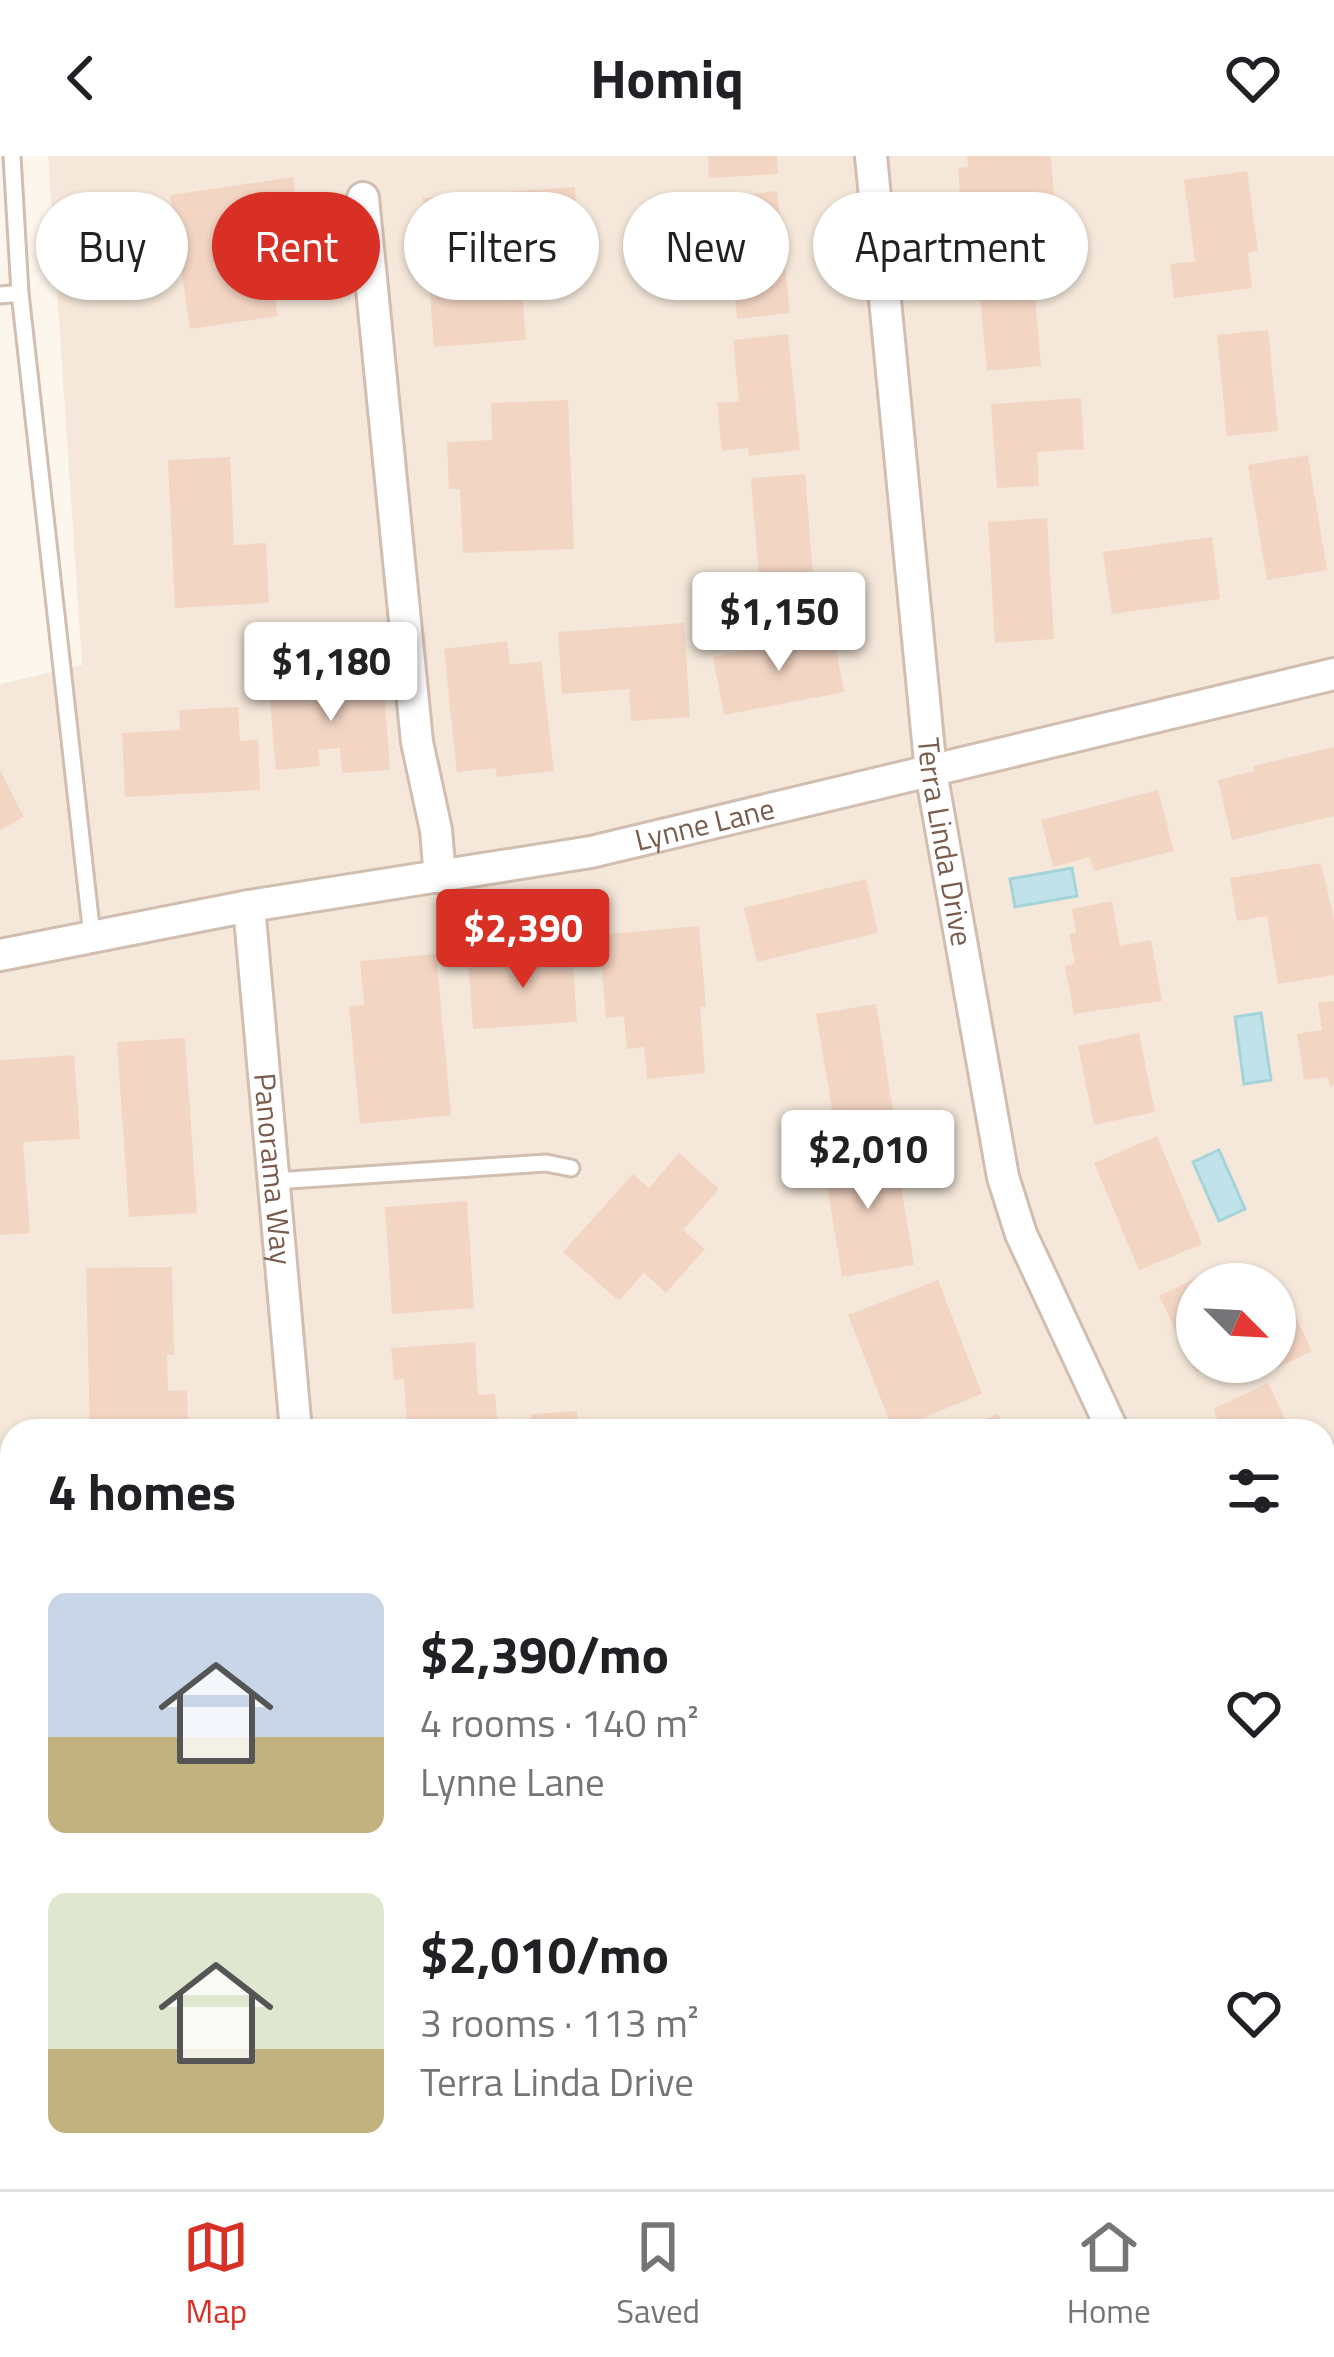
<!DOCTYPE html>
<html lang="en">
<head>
<meta charset="utf-8">
<style>
  body { margin:0; font-family:"Titillium Web",sans-serif; background:#f2f2f2; color:#202124; height:100vh; display:flex; flex-direction:column; font-size:45px; white-space:nowrap }
  * { box-sizing:border-box; margin:0 }
  p { font-size:39px; color:#757577 }
  .icon { flex:none; width:66px; height:66px; fill:none; stroke:currentColor; stroke-width:2; stroke-linecap:round; stroke-linejoin:round }
  .map { position:relative; flex:1; overflow:hidden }
  .sheet { position:absolute; left:0px; top:1263px; width:1335px; height:771px; display:flex; flex-direction:column; background:#fff; border-radius:36px 36px 0 0; box-shadow:0 3px 9px #0004 }
  .sheet>* { flex:none }
  .hud { position:absolute; left:36px; top:36px; width:1263px; height:108px; display:flex; gap:24px }
  .needle { width:78px; rotate:114deg }
  .tools { position:absolute; left:1176px; top:1107px; display:grid; gap:24px }
  .tools a { display:grid; place-items:center; width:120px; height:120px; border-radius:50%; background:#fff; box-shadow:0 3px 9px #0004; font-size:60px }
  .price { position:absolute; translate:-50% -102px; padding:0 27px; border-radius:12px; background:#fff; color:#222; font-size:39px; line-height:78px; filter:drop-shadow(0 3px 6px #0008) }
  .price::after { content:''; position:absolute; left:50%; top:72px; width:36px; height:27px; margin-left:-18px; background:inherit; clip-path:polygon(0 0,100% 0,50% 100%) }
  .price.active { background:#d93025; color:#fff }
  ul { padding:0; list-style:none }
  li { display:flex; align-items:center; gap:36px; height:300px; padding:0 48px }
  li span { display:grid; place-items:center; flex:none; width:336px; height:240px; border-radius:18px; color:#555 }
  li>.icon { margin-inline-start:auto }
  span .icon { width:144px; height:144px; fill:#fffc; stroke-width:1 }
  li b { font-size:51px }
  h2 { display:flex; justify-content:space-between; align-items:center; height:144px; padding:0 48px; font-size:51px }
  .tag { padding:0 42px; border-radius:54px; background:#fff; box-shadow:0 3px 9px #0004; font-size:42px; line-height:108px }
  .tag.active { background:#d93025; color:#fff }
  header { display:flex; justify-content:space-between; align-items:center; height:156px; padding:0 48px; background:#fff; font-size:54px; font-weight:700 }
  .tab-bar { display:flex; justify-content:space-around; align-items:center; height:168px; border-top:3px solid #e0e0e0; background:#fff; font-size:33px; color:#757577 }
  .tab-bar a { display:grid; justify-items:center; gap:6px }
  .tab-bar .active { color:#d93025 }
  .map>svg:first-child { display:block }
  .residential { fill:#f5e8da; fill-rule:evenodd }
  .water { fill:#bfe3e8; stroke:#a5d3da; stroke-width:3 }
  .building { fill:#f3d5c3 }
  .lines { fill:none; stroke-linecap:round; stroke-linejoin:round }
  .service-casing { stroke:#d1beb0; stroke-width:21 }
  .minor-casing { stroke:#d1beb0; stroke-width:36 }
  .service { stroke:#fff; stroke-width:15 }
  .minor { stroke:#fff; stroke-width:30 }
  .labels { text-anchor:middle; stroke-width:9; stroke-linejoin:round; paint-order:stroke }
  .street-label { font-size:30px; fill:#7a5c4d; stroke:#fffaf3 }
</style>
</head>
<body>
<header><svg class="icon" aria-label="back" viewBox="0 0 24 24"><path d="M15 5l-7 7 7 7"/></svg>Homiq<svg class="icon" aria-label="heart" viewBox="0 0 24 24"><path d="M12 20l-8-8c-3-5 5-10 8-4 3-6 11-1 8 4z"/></svg></header>
<div class="map">
<svg width="1334" height="2033" viewBox="0 0 1334 2033">
  <rect width="100%" height="100%" fill="#fdf6ec"/>
  <!-- residential -->
  <path class="residential" d="M48,0H1334V2033H0V528L82,509ZM1197,1128H1275V1206H1197ZM12,1275H1323V2022H12Z"/>
  <!-- water -->
  <path class="water" d="M1072,712L1077,740L1015,751L1010,723Z
    M1261,857L1271,924L1244,928L1235,861Z
    M1219,994L1245,1053L1219,1065L1193,1006Z"/>
  <!-- building -->
  <path class="building" d="M708,0H777L778,18L709,22Z
    M967,0H1051L1057,76L970,83L966,38L960,39L958,12L968,11Z
    M1247,15L1258,95L1248,97L1252,132L1174,142L1170,108L1195,105L1184,24Z
    M293,21L299,66L244,74L249,111L270,108L278,160L190,173L170,39Z
    M575,31L580,101L520,105L526,184L434,191L423,42Z
    M777,35L790,157L737,163L725,41Z
    M1031,94L1041,210L987,215L976,100Z
    M1268,174L1278,275L1227,280L1217,179Z
    M788,178L800,294L749,300L748,292L722,295L717,247L739,245L733,184Z
    M1081,242L1084,293L1037,296L1039,330L997,332L991,248Z
    M568,244L574,393L463,397L460,333H449L447,286L492,284L491,247Z
    M1308,299L1327,414L1267,424L1248,309Z
    M230,301L234,389L266,387L269,447L175,452L168,304Z
    M805,318L814,431L760,435L751,322Z
    M1047,362L1054,483L995,487L988,366Z
    M1212,381L1220,443L1112,458L1103,396Z
    M684,467L690,561L631,565L629,533L562,538L558,476Z
    M833,477L844,536L724,559L713,501Z
    M507,485L510,509L541,505L554,615L497,621L496,612L457,616L444,493Z
    M383,521L390,614L342,617L340,592L318,594L320,610L276,614L269,531Z
    M238,551L240,585L258,584L260,634L125,641L122,577L180,574L179,554Z
    M1334,591V660L1232,684L1218,624L1255,615L1253,610Z
    M0,614L24,661L0,674Z
    M1158,634L1174,695L1094,715L1090,701L1053,711L1041,664Z
    M1321,707L1334,764V819L1278,828L1267,760L1237,765L1230,722Z
    M866,723L878,777L757,806L744,752Z
    M1112,745L1120,790L1151,784L1162,845L1074,858L1065,810L1075,807L1069,778L1076,777L1072,753Z
    M699,770L706,851H700L705,917L647,923L644,891L627,893L624,860L606,862L599,779Z
    M572,796L577,866L473,873L468,804Z
    M436,798L451,959L360,968L349,850L364,849L360,805Z
    M1334,845V929L1330,930L1328,921L1304,924L1297,878L1322,874L1318,847Z
    M876,848L894,961L835,971L816,858Z
    M1139,877L1155,956L1094,969L1078,890Z
    M185,882L197,1057L129,1061L117,886Z
    M74,899L80,983L23,986L30,1077L0,1079V904Z
    M1157,980L1202,1088L1139,1114L1094,1007Z
    M895,992L914,1109L842,1121L823,1004Z
    M679,997L719,1033L683,1074L705,1093L666,1137L644,1117L619,1145L563,1096L633,1018L649,1032Z
    M467,1045L474,1152L392,1158L385,1051Z
    M172,1111L174,1199H167L168,1235L187,1234L188,1275H90L86,1112Z
    M1208,1116L1214,1128H1197V1206H1217L1196,1216L1159,1140Z
    M938,1124L982,1238L893,1274L848,1159Z
    M1286,1141L1312,1195L1266,1217L1261,1206H1275V1147Z
    M475,1186L478,1239L495,1238L498,1275H407L404,1223L394,1224L391,1192Z
    M1268,1227L1291,1275H1223L1213,1253Z
    M577,1255L579,1275H532L531,1258Z
    M998,1258L1006,1275H962Z
    M1334,1284V1333L1323,1307V1288Z
    M1323,1385H1334V1446H1323Z
    M1323,1923H1334V2033H1272V2022H1323Z
    M60,2022H132V2033H60Z
    M486,2022H607L608,2033H498L497,2026L487,2028Z
    M970,2022H1041V2030L970,2027Z"/>
  <g class="lines">
    <defs>
      <path id="service" d="M12,0L20,137L92,780
        M0,139L20,137
        M274,1025L546,1007L571,1012"/>
      <g id="minor">
        <path id="s1" d="M871,0L931,616L1003,1021L1021,1078L1113,1275"/>
        <path d="M363,42L417,586L436,674L440,721"/>
        <path id="s2" d="M249,750L296,1275"/>
        <path id="s3" d="M0,799L249,750L591,696L1334,518"/>
        <path d="M1323,1529H1334"/>
        <path d="M363,2022L364,2033"/>
        <path d="M1160,2022L1162,2033"/>
      </g>
    </defs>
    <!-- service casing -->
    <use href="#service" class="service-casing"/>
    <!-- minor casing -->
    <use href="#minor" class="minor-casing"/>
    <!-- service -->
    <use href="#service" class="service"/>
    <!-- minor -->
    <use href="#minor" class="minor"/>
  </g>
  <g class="labels">
    <!-- street labels -->
    <g class="street-label">
      <text dy="10" stroke="none"><textPath href="#s3" startOffset="717">Lynne Lane</textPath></text>
      <text dy="10" stroke="none"><textPath href="#s1" startOffset="690">Terra Linda Drive</textPath></text>
      <text dy="10" stroke="none"><textPath href="#s2" startOffset="264">Panorama Way</textPath></text>
    </g>
  </g>
</svg>
<div class="tools">
<a><svg class="needle" viewBox="-14 -14 28 28"><path d="M0-13l5 13h-10z" fill="#e53935"/><path d="M0 13l5-13h-10z" fill="#757577"/></svg></a>
</div>
<b class="price" style="left:779px;top:518px">$1,150</b>
<b class="price" style="left:331px;top:568px">$1,180</b>
<b class="price active" style="left:523px;top:835px">$2,390</b>
<b class="price" style="left:868px;top:1056px">$2,010</b>
<div class="hud">
<a class="tag">Buy</a>
<a class="tag active">Rent</a>
<a class="tag">Filters</a>
<a class="tag">New</a>
<a class="tag">Apartment</a>
</div>
<section class="sheet">
<h2>4 homes<svg class="icon" aria-label="filters" viewBox="0 0 24 24"><path d="M4 7h16M4 17h16"/><circle cx="9" cy="7" r="2"/><circle cx="15" cy="17" r="2"/></svg></h2>
<ul>
<li><span style="background:linear-gradient(#c9d6e8 60%,#c2b280 0)"><svg class="icon" aria-label="home" viewBox="0 0 24 24"><path d="M3 11l9-7 9 7M6 9v11h12V9"/></svg></span><div><b>$2,390/mo</b><p>4 rooms · 140 m²</p><p>Lynne Lane</p></div><svg class="icon" aria-label="heart" viewBox="0 0 24 24"><path d="M12 20l-8-8c-3-5 5-10 8-4 3-6 11-1 8 4z"/></svg></li>
<li><span style="background:linear-gradient(#dfe7d0 65%,#c2b280 0)"><svg class="icon" aria-label="home" viewBox="0 0 24 24"><path d="M3 11l9-7 9 7M6 9v11h12V9"/></svg></span><div><b>$2,010/mo</b><p>3 rooms · 113 m²</p><p>Terra Linda Drive</p></div><svg class="icon" aria-label="heart" viewBox="0 0 24 24"><path d="M12 20l-8-8c-3-5 5-10 8-4 3-6 11-1 8 4z"/></svg></li>
</ul>
</section>
</div>
<nav class="tab-bar">
<a class="active"><svg class="icon" aria-label="map" viewBox="0 0 24 24"><path d="M3 6l6-2 6 2 6-2v14l-6 2-6-2-6 2zM9 4v14M15 6v14"/></svg>Map</a>
<a><svg class="icon" aria-label="saved" viewBox="0 0 24 24"><path d="M7 4h10v16l-5-4-5 4z"/></svg>Saved</a>
<a><svg class="icon" aria-label="home" viewBox="0 0 24 24"><path d="M3 11l9-7 9 7M6 9v11h12V9"/></svg>Home</a>
</nav>
</body>
</html>
